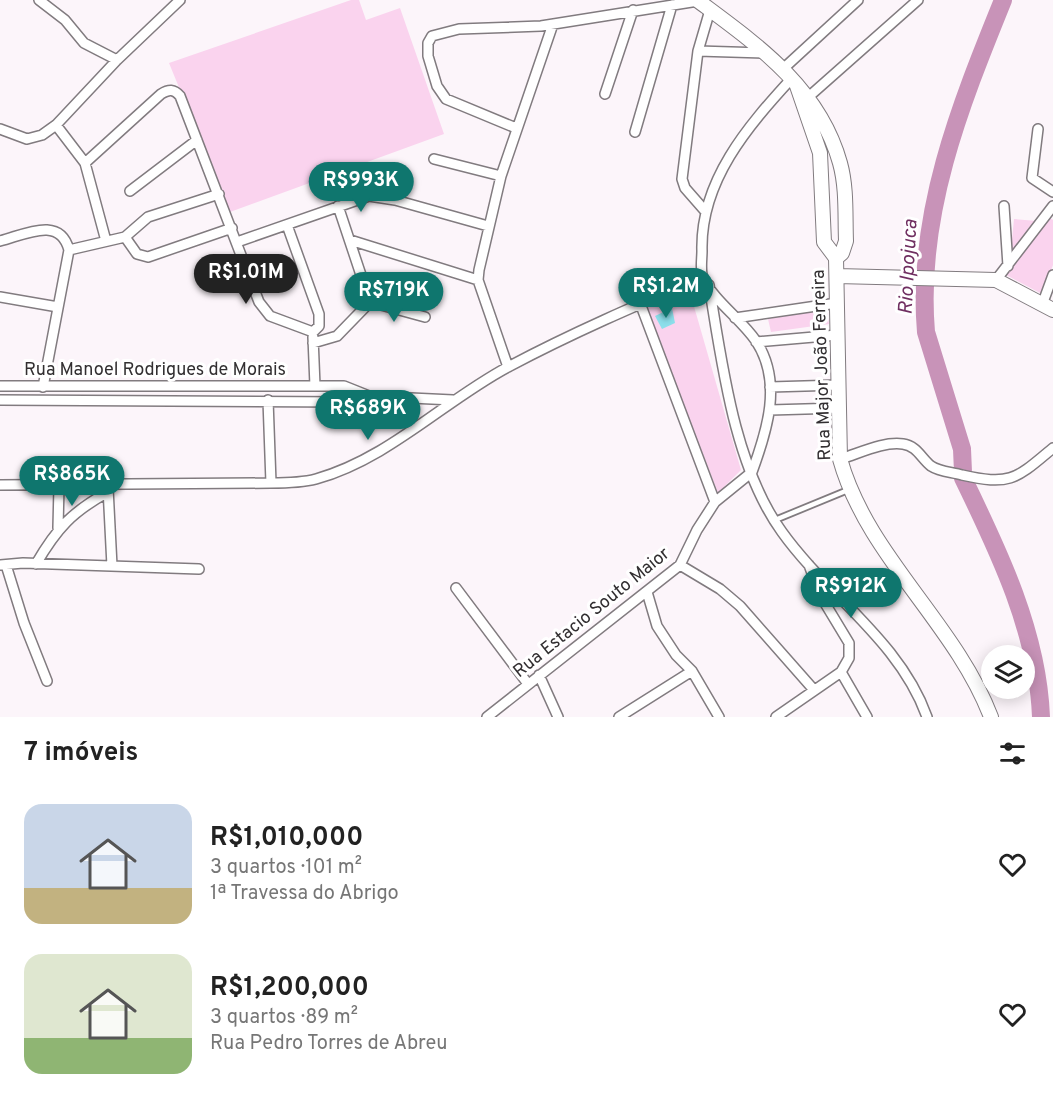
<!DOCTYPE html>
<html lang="pt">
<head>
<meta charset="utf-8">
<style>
  body { margin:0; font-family:Overpass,sans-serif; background:#f2f2f2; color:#222; height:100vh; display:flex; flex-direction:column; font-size:22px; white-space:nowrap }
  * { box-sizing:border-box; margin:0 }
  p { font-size:20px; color:#767676 }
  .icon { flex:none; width:33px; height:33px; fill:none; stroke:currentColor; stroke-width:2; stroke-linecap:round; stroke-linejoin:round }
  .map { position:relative; height:717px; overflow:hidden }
  .panel { display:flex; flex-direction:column; background:#fff; flex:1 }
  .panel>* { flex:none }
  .buttons { position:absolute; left:981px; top:645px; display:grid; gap:12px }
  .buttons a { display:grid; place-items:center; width:54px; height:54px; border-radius:50%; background:#fff; box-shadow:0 3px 15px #0003; font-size:30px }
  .price { position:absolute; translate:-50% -51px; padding:0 14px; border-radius:21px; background:#0f766e; color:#fff; font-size:20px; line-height:39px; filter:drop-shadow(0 2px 3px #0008) }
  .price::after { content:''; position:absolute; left:50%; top:36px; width:18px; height:14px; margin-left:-9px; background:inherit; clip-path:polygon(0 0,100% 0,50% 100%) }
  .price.active { background:#222; color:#fff }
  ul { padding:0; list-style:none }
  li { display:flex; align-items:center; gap:18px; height:150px; padding:0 24px }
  li span { display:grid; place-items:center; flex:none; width:168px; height:120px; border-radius:18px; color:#555 }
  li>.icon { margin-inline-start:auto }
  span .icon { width:72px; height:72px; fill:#fffc; stroke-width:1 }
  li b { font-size:26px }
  h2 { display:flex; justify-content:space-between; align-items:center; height:72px; padding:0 24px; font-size:26px }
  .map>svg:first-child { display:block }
  .green { fill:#fad3ee }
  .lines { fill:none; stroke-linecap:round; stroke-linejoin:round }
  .river { stroke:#c893b8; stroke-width:18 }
  .building { fill:#8cdfeb }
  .lane-casing { stroke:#817b7f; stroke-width:8 }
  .street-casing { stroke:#817b7f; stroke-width:12 }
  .secondary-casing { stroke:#817b7f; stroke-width:16 }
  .lane { stroke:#fff; stroke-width:4.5 }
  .street { stroke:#fff; stroke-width:9 }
  .secondary { stroke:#fff; stroke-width:14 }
  .labels { text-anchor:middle; stroke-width:6; stroke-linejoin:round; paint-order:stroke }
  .street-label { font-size:18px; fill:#322f31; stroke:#fff }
  .water-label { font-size:20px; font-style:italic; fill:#702f61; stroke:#fff }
</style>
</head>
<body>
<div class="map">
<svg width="1053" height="717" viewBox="0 0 1053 717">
  <rect width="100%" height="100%" fill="#fcf5fa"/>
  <!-- green -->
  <path class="green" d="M351,0H359L366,20L400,8L444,134L230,212L169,63Z
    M1050,218L1053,220V265L1042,294L1006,275Z
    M1014,219L1037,221L1010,259Z
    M689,289L741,470L718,493L645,306Z
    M827,309L829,324L771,332L768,319Z"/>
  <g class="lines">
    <!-- river -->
    <path class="river" d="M963,472L962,449L926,332C916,215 960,106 1003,0
      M963,478C999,552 1038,633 1041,717"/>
  </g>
  <!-- building -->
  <path class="building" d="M672,308L675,323L662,329L655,316Z"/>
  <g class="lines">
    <defs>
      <path id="lane" d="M775,520L848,490"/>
      <path id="street" d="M39,0L65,20L84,43L117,60
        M698,51L764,53
        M784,68L858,0
        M605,94L633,10
        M805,100L918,0
        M56,125L85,163L106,241
        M516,128L446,99L437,86L428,56V43L432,36L459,29L541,26L698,1
        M0,129L27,139L42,135L56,125L117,60L180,0
        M1038,129L1032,178L1053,192
        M635,132L672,5
        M434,159L501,176
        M85,163L161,94C169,89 174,89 180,96L259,302L270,316L313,332
        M130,191L197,140
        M1004,206L1008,266
        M706,212L685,188L682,179L698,51L710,10
        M287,225L319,314V326L313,332
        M125,237L137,254L148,257L232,228
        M125,237L148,217L219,194
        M350,240L478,280
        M0,241C24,235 60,215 69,250L43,387
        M237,242L369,196L395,200L488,226
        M69,250L125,237
        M996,280L1053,206
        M709,285C722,363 734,466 782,532C827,595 900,641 927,717
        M0,297L58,307
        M370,302L425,317
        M640,303L715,502
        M1042,305L1053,275
        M735,318L837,303
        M313,337L315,386
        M756,342L837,335
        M313,343L337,336L370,302L338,206
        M508,367L478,280L479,270L501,176L553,24
        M0,386H344L369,396L453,400
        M770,387L839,385
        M0,400L347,402L369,396
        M268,400L271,483
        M770,410L840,408
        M840,459C858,454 883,441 903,444C917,446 921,458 931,466C940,472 952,472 962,475C1011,486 1016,479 1053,448
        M752,472C767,431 783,382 756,341C741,319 715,302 703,278C700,271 702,259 702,251C700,181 748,126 792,78
        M0,485L271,483C285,483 301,483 316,479C388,459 444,401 508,367C572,333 637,305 703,277
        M108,488L112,566
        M58,528L59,486
        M36,564C57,528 72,512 108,492
        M0,565L23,563L199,569
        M6,565L24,623L47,681
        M680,565L720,589L740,606L814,690
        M456,588L528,684
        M647,592L657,626L676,655L692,671L719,717
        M841,672L867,717
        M539,675L558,717
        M487,717L680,565L697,530L715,502L752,472
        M619,717L692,671
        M776,717L841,672L849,658V643L820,595L809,565"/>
      <path id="secondary" d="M697,0C756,44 819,87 840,163C847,188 845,216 846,241L842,253L836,258
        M797,86L820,153L824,242L836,258L840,459C867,556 955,623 991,717
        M837,276L996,280L1053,310"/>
    </defs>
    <!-- lane casing -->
    <use href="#lane" class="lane-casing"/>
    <!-- street casing -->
    <use href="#street" class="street-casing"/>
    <!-- secondary casing -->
    <use href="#secondary" class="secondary-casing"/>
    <!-- lane -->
    <use href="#lane" class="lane"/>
    <!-- street -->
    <use href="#street" class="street"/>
    <!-- secondary -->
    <use href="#secondary" class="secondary"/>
  </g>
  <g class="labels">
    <!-- street labels -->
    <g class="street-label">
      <text transform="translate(821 365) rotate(-92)" y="6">Rua Major João Ferreira</text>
      <text x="155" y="375">Rua Manoel Rodrigues de Morais</text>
      <text transform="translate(591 612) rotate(-39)" y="6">Rua Estacio Souto Maior</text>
    </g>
    <!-- water labels -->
    <g class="water-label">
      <text transform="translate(907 267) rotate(-87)" y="7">Rio Ipojuca</text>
    </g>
  </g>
</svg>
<div class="buttons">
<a><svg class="icon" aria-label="layers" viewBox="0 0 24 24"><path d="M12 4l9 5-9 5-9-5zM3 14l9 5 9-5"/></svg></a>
</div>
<b class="price" style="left:361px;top:213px">R$993K</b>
<b class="price active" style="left:246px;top:305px">R$1.01M</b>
<b class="price" style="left:666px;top:319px">R$1.2M</b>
<b class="price" style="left:394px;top:323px">R$719K</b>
<b class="price" style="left:368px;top:441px">R$689K</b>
<b class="price" style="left:72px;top:507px">R$865K</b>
<b class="price" style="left:851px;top:619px">R$912K</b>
</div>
<section class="panel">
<h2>7 imóveis<svg class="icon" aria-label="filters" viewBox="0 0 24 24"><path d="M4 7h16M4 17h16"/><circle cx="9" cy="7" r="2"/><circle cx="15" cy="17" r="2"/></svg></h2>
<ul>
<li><span style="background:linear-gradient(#c9d6e8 70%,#c2b280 0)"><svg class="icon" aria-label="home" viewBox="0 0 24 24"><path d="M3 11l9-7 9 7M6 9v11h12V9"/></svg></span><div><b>R$1,010,000</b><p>3 quartos · 101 m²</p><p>1ª Travessa do Abrigo</p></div><svg class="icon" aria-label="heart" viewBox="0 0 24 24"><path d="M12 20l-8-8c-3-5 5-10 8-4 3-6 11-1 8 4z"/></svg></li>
<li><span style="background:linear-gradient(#dfe7d0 70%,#8fb573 0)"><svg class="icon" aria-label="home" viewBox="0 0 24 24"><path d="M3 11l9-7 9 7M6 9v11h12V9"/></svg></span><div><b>R$1,200,000</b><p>3 quartos · 89 m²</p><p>Rua Pedro Torres de Abreu</p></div><svg class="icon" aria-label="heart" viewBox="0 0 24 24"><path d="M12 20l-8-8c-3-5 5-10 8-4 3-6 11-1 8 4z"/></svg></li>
</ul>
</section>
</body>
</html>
